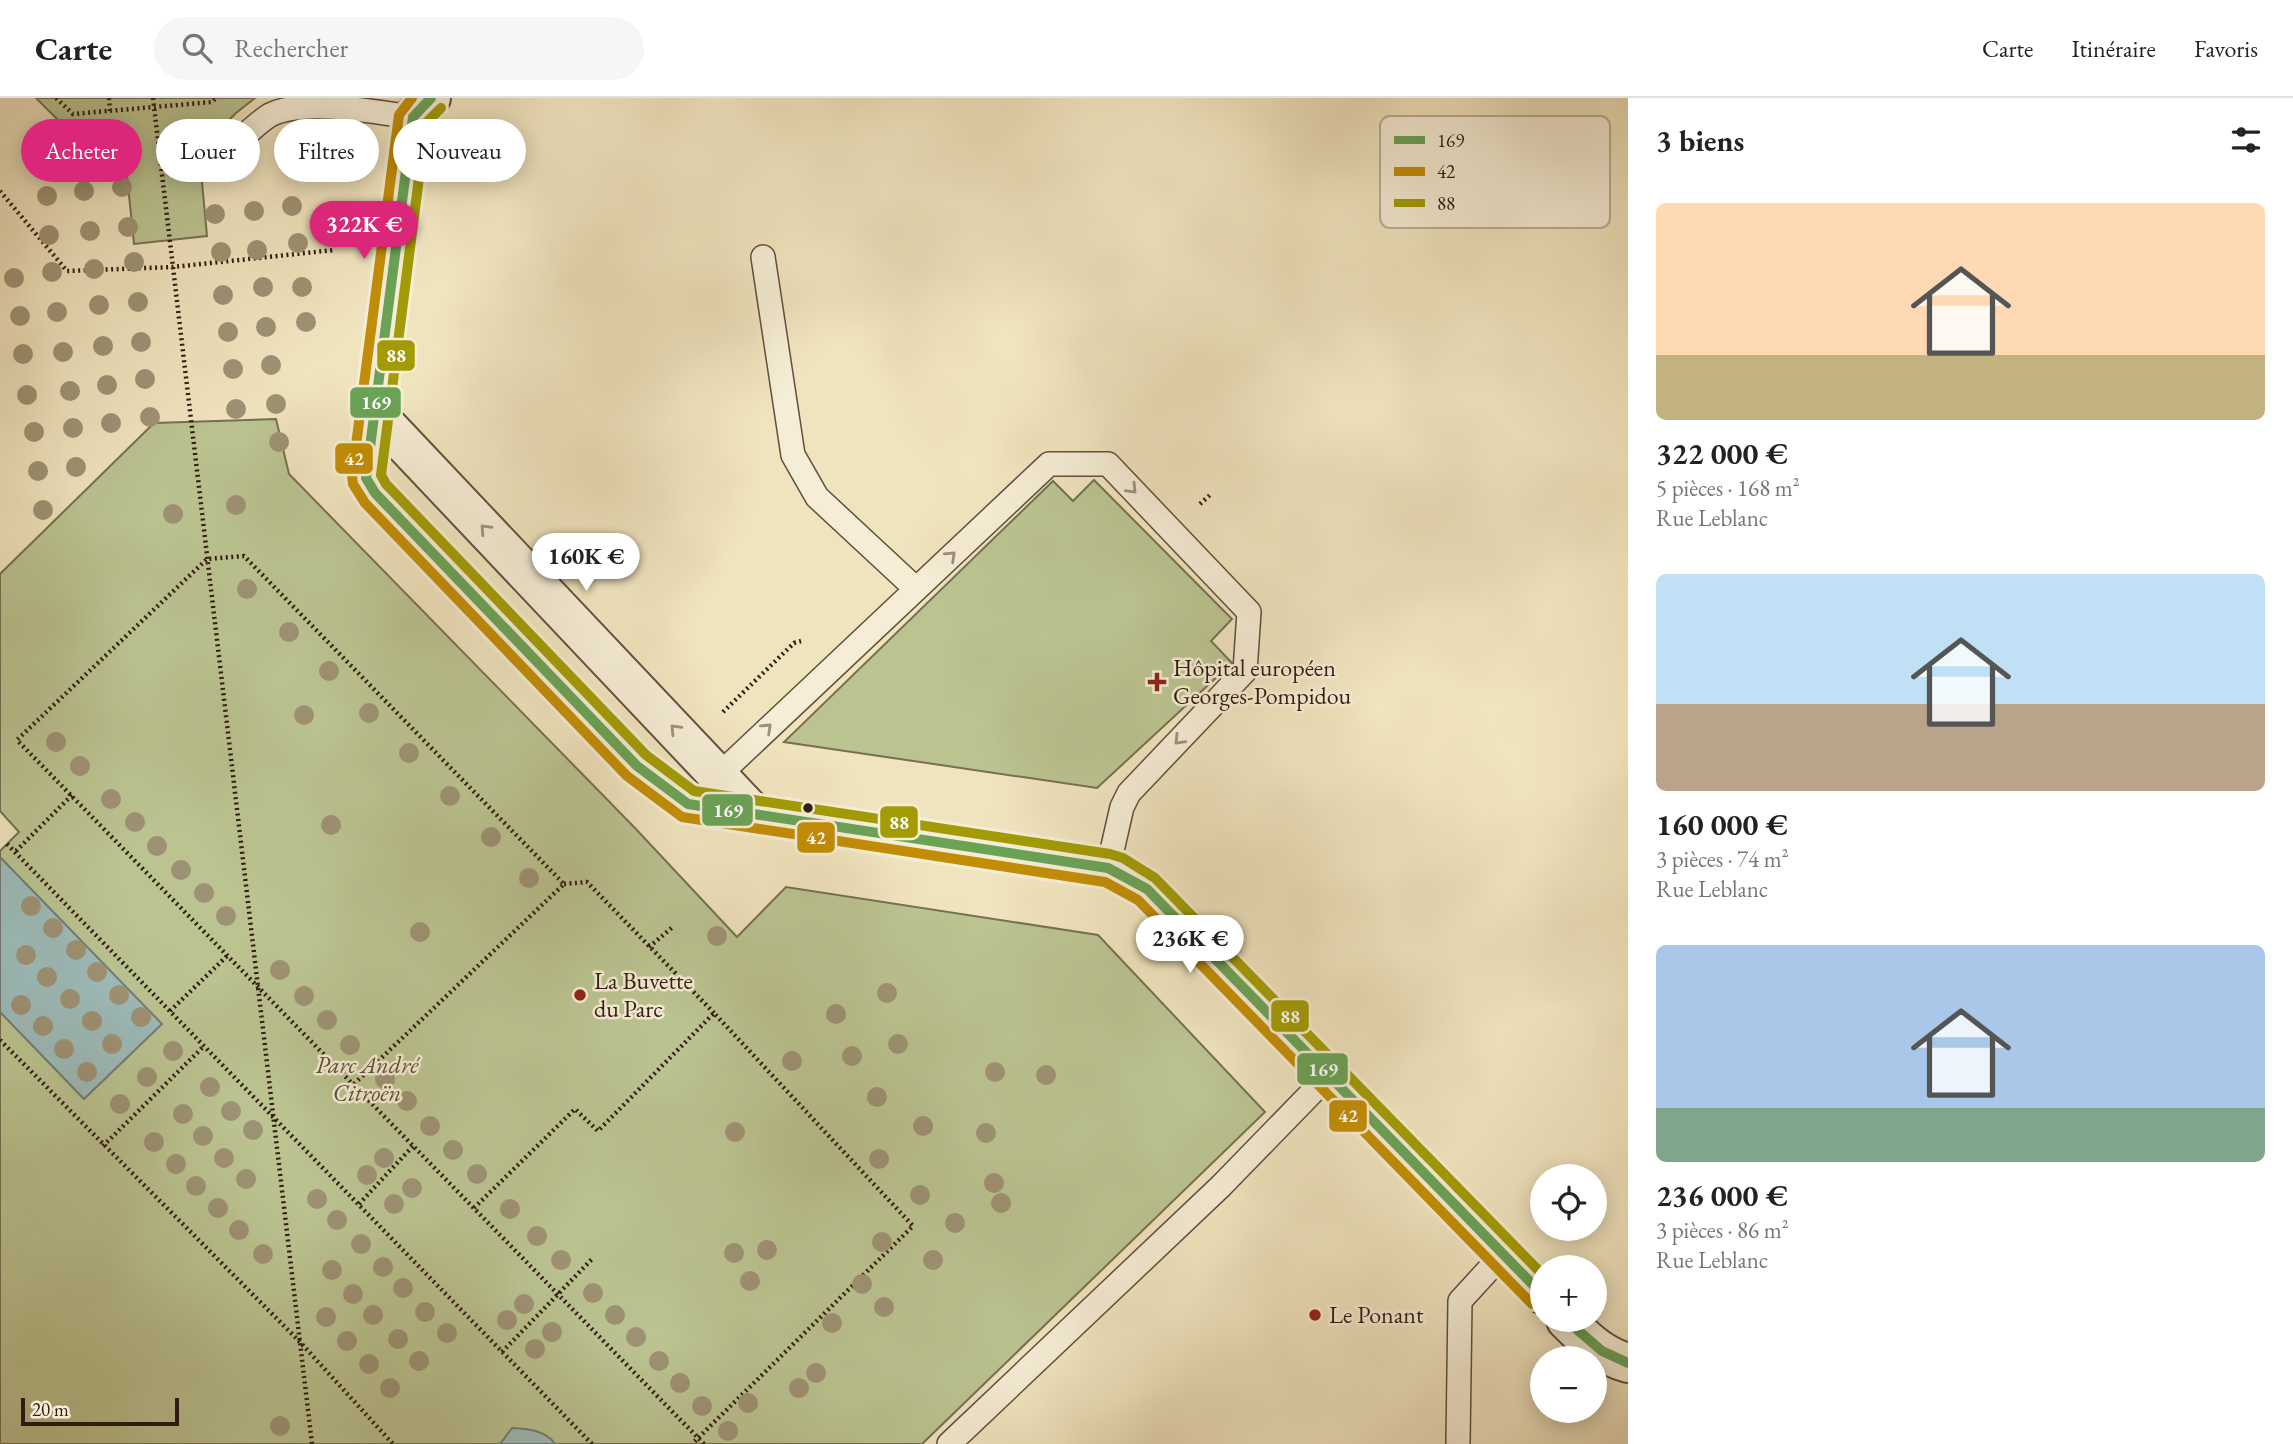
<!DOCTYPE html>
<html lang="fr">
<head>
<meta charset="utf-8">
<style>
  body { margin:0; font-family:"EB Garamond",serif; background:#f6f6f6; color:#222; height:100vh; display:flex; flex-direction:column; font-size:26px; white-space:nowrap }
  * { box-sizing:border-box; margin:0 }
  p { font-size:23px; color:#767676 }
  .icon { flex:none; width:38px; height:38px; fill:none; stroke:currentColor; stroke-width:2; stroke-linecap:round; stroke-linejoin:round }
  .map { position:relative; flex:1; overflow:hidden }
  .drawer { display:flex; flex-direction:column; background:#fff; width:665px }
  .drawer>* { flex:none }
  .top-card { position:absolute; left:21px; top:21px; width:665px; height:63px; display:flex; gap:14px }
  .fabs { position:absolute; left:1530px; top:1066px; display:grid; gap:14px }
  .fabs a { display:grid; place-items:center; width:77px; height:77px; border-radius:50%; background:#fff; box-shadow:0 4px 18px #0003; font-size:35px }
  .scale { position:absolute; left:21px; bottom:18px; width:158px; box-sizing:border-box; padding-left:7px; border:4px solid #321c12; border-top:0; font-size:19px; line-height:24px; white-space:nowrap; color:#321c12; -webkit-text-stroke:5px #f5edd5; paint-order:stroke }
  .price { position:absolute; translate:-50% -60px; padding:0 16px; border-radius:24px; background:#fff; color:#222; font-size:23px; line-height:46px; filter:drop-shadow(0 2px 4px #0008) }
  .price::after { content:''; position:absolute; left:50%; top:42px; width:21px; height:16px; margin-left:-10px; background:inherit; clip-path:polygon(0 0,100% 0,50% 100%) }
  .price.on { background:#db2777; color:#fff }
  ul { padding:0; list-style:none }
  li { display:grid; align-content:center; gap:14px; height:371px; padding:0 28px }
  li span { display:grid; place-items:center; height:217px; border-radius:10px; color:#555 }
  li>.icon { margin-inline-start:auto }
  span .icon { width:126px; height:126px; fill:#fffc; stroke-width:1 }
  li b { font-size:30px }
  h2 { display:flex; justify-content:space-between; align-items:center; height:84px; padding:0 28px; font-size:30px }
  .chip { padding:0 24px; border-radius:32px; background:#fff; box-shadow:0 4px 18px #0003; font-size:24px; line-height:63px }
  .chip.on { background:#db2777; color:#fff }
  header { display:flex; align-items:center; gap:42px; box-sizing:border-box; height:98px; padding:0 35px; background:#fff; border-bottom:2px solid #e0e0e0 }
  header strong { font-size:33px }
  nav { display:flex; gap:38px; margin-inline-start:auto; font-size:24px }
  .search { width:490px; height:63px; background:#f6f6f6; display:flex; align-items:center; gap:18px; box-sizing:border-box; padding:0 24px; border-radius:38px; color:#767676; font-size:26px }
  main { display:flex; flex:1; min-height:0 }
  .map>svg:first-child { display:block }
  .green { fill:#bbc491; stroke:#767052; stroke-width:2 }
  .water { fill:#9dbcba; stroke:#727c77; stroke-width:2 }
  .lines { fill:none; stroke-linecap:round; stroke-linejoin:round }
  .lane-casing { stroke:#624e3d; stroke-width:26 }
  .street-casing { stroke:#624e3d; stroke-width:42 }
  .path { stroke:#321c12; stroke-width:4.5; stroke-dasharray:2 3.5; stroke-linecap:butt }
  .lane { stroke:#f5edd5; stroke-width:23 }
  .street { stroke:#f5edd5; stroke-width:38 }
  .bus-1-casing { stroke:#f5edd5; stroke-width:16 }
  .bus-2-casing { stroke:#f5edd5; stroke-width:16 }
  .bus-3-casing { stroke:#f5edd5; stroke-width:16 }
  .bus-1 { stroke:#6aa256; stroke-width:10 }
  .bus-2 { stroke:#c28d05; stroke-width:10 }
  .bus-3 { stroke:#a29b05; stroke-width:10 }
  .tree { fill:#9e9274 }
  .oneway { stroke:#9d8f7d }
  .poi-dot { fill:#8f2418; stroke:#f5edd5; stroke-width:2.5 }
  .bus-dot { fill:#321c12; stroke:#f5edd5; stroke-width:2.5 }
  .labels { text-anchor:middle; stroke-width:5; stroke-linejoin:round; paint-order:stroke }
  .poi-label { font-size:24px; fill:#321c12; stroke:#f5edd5; text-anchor:start }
  .park-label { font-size:24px; font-style:italic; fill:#5b4e38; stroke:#f5edd5 }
  .key { fill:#f5edd5; stroke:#baae9a; stroke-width:2 }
  .key-label { font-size:19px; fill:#321c12 }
  .line-badge { stroke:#f5edd5; stroke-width:2.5 }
  .badge-label { font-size:19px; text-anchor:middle; font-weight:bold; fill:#fff }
</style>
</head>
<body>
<header>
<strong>Carte</strong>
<div class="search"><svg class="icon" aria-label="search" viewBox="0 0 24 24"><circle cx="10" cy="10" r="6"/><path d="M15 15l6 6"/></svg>Rechercher</div>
<nav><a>Carte</a><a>Itinéraire</a><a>Favoris</a></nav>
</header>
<main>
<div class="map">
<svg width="1628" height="1346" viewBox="0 0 1628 1346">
  <rect width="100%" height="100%" fill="#f0e4be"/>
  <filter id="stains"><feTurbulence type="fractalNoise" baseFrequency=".00286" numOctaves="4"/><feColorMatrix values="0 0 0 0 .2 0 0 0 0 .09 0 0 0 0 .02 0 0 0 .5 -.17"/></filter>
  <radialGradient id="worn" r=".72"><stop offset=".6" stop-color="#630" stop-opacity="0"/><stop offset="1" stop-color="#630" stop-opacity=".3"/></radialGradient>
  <!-- green -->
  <path class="green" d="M36,0H255L236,15L199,52L207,138L134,146L123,39L80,44Z
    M276,321L289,376L634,729L737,839L786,789L1098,837L1265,1014L922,1346H0V753L19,734L0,713V476L154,325Z
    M1094,382L1232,521L1211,543L1232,565L1097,690L784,644L1053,383L1073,403Z"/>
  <!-- water -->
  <path class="water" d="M0,759L162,926L84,1001L0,914Z
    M512,1330C528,1331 546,1332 555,1346H500Z"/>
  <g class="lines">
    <defs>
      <path id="lane" d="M233,48C245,38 257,25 270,17C304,0 374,14 413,19
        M763,159L793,357L817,399L916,491
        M718,678L1049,366H1108L1249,514L1245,573L1129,695L1122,709L1108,770
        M1458,1344L1460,1203L1503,1156
        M949,1346L1221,1088L1329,977"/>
      <path id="street" d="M431,0L413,19L366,380L375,395L637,668L688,706L1108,770L1117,773L1147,791L1542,1196
        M374,314L755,717
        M1566,1222C1584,1240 1602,1258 1628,1265"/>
    </defs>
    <!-- lane casing -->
    <use href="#lane" class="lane-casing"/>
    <!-- street casing -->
    <use href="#street" class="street-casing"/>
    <!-- path -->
    <path class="path" d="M56,0L73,16L212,4L216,0
      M109,0L110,13
      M153,0L312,1346
      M0,93L67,173L173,169L334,152
      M1200,406L1210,397
      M723,614L794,545L801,543
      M7,746L592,1346
      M16,753L72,697
      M564,786L587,784L714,915
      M649,849L674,828
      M170,913L228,857
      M0,942L300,1244L393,1346
      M354,986L564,786L244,458L207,461L17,642L704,1346
      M103,1048L203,949
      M359,1106L413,1048
      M474,1110L575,1011L598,1033L714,915L913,1128L692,1346
      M502,1254L593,1160"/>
    <!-- lane -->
    <use href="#lane" class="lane"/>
    <!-- street -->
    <use href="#street" class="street"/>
    <defs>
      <path id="bus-1" d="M431,0L413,19L366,380L375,395L637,668L688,706L1108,770L1147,791L1542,1196
        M1566,1222L1602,1253L1628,1265"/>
      <path id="bus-2" d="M412,0L399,17L352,378L353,386L365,405L627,678L682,719L1105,784L1138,802L1532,1206"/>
      <path id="bus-3" d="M441,10L426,25L381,377L386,386L646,657L694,693L1110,756L1123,760L1155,780L1542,1176"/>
    </defs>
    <!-- bus-1 casing -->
    <use href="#bus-1" class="bus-1-casing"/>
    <!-- bus-2 casing -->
    <use href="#bus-2" class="bus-2-casing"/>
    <!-- bus-3 casing -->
    <use href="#bus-3" class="bus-3-casing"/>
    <!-- bus-1 -->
    <use href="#bus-1" class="bus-1"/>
    <!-- bus-2 -->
    <use href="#bus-2" class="bus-2"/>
    <!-- bus-3 -->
    <use href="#bus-3" class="bus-3"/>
  </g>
  <!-- trees -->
  <g class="tree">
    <circle cx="122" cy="89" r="10"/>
    <circle cx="84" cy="93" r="10"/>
    <circle cx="47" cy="98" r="10"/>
    <circle cx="292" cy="108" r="10"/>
    <circle cx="254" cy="113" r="10"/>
    <circle cx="215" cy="116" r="10"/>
    <circle cx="128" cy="129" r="10"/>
    <circle cx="90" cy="133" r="10"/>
    <circle cx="49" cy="137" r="10"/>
    <circle cx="298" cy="145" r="10"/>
    <circle cx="257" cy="152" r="10"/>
    <circle cx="221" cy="154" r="10"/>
    <circle cx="134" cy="164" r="10"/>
    <circle cx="94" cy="171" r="10"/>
    <circle cx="52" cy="174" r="10"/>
    <circle cx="14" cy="180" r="10"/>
    <circle cx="263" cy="189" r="10"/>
    <circle cx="302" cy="189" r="10"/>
    <circle cx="223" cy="197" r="10"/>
    <circle cx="138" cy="204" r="10"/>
    <circle cx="99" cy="207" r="10"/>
    <circle cx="57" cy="214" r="10"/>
    <circle cx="20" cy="218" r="10"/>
    <circle cx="306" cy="224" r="10"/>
    <circle cx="266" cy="229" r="10"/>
    <circle cx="228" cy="234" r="10"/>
    <circle cx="141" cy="244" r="10"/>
    <circle cx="103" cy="248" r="10"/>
    <circle cx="63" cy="254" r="10"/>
    <circle cx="23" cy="256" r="10"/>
    <circle cx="271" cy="267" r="10"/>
    <circle cx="233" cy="271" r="10"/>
    <circle cx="145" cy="281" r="10"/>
    <circle cx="107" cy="287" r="10"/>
    <circle cx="70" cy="293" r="10"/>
    <circle cx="27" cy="297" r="10"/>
    <circle cx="276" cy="306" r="10"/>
    <circle cx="236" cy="311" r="10"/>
    <circle cx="150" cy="319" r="10"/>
    <circle cx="111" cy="325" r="10"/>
    <circle cx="73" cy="330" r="10"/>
    <circle cx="34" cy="334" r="10"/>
    <circle cx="279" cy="344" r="10"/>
    <circle cx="76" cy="369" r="10"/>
    <circle cx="38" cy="373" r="10"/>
    <circle cx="236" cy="407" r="10"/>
    <circle cx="43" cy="412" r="10"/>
    <circle cx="173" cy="416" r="10"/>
    <circle cx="247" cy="491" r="10"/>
    <circle cx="289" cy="534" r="10"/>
    <circle cx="329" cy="573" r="10"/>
    <circle cx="369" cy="615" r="10"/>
    <circle cx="304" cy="617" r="10"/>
    <circle cx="56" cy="644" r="10"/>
    <circle cx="409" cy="655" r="10"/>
    <circle cx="80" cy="668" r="10"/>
    <circle cx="450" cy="698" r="10"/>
    <circle cx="111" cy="701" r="10"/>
    <circle cx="135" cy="724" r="10"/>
    <circle cx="331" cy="727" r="10"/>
    <circle cx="491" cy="739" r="10"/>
    <circle cx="157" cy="748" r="10"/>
    <circle cx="181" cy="772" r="10"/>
    <circle cx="529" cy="780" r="10"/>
    <circle cx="204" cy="795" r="10"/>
    <circle cx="31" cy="808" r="10"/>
    <circle cx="226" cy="818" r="10"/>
    <circle cx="53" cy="830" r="10"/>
    <circle cx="420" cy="834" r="10"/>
    <circle cx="717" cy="838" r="10"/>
    <circle cx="76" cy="852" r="10"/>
    <circle cx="26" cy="857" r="10"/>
    <circle cx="280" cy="872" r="10"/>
    <circle cx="97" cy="874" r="10"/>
    <circle cx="47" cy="879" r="10"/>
    <circle cx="887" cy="895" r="10"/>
    <circle cx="119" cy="897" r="10"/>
    <circle cx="304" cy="898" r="10"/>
    <circle cx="70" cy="901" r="10"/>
    <circle cx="21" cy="907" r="10"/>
    <circle cx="836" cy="916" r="10"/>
    <circle cx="141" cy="919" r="10"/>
    <circle cx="327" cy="922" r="10"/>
    <circle cx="92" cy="923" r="10"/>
    <circle cx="43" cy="928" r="10"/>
    <circle cx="112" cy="946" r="10"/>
    <circle cx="898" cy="946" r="10"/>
    <circle cx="350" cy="947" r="10"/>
    <circle cx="64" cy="951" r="10"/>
    <circle cx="173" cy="953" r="10"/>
    <circle cx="852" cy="958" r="10"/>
    <circle cx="792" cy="963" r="10"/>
    <circle cx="87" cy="974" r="10"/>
    <circle cx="995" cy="974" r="10"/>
    <circle cx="1046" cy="977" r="10"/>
    <circle cx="147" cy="979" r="10"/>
    <circle cx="385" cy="981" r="10"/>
    <circle cx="210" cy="989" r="10"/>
    <circle cx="877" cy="999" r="10"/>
    <circle cx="407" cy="1003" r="10"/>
    <circle cx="120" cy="1006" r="10"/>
    <circle cx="231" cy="1013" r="10"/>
    <circle cx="183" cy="1016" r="10"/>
    <circle cx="430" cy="1028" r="10"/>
    <circle cx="923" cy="1028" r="10"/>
    <circle cx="253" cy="1032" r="10"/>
    <circle cx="735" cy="1034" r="10"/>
    <circle cx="986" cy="1035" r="10"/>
    <circle cx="203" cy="1038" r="10"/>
    <circle cx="154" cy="1044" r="10"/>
    <circle cx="453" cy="1052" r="10"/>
    <circle cx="224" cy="1060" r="10"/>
    <circle cx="384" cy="1060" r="10"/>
    <circle cx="879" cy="1061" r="10"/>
    <circle cx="176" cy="1066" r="10"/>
    <circle cx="477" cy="1076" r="10"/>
    <circle cx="367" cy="1077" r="10"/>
    <circle cx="246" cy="1081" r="10"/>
    <circle cx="994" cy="1085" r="10"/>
    <circle cx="196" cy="1088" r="10"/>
    <circle cx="412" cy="1090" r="10"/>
    <circle cx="920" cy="1097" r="10"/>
    <circle cx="317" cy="1101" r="10"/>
    <circle cx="1001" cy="1105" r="10"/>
    <circle cx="394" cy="1106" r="10"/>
    <circle cx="218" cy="1110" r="10"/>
    <circle cx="510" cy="1111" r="10"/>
    <circle cx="337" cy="1122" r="10"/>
    <circle cx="955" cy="1125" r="10"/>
    <circle cx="239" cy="1132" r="10"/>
    <circle cx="537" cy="1138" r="10"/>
    <circle cx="882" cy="1144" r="10"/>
    <circle cx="361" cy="1146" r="10"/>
    <circle cx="767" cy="1152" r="10"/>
    <circle cx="734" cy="1155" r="10"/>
    <circle cx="263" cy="1156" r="10"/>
    <circle cx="561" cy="1162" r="10"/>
    <circle cx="933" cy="1162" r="10"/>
    <circle cx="383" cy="1169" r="10"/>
    <circle cx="332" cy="1172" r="10"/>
    <circle cx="750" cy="1183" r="10"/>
    <circle cx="862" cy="1186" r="10"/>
    <circle cx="403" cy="1190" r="10"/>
    <circle cx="593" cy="1195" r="10"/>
    <circle cx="353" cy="1196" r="10"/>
    <circle cx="524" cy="1206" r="10"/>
    <circle cx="884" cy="1209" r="10"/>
    <circle cx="425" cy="1214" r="10"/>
    <circle cx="373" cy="1217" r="10"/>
    <circle cx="615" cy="1217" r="10"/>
    <circle cx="326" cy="1219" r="10"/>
    <circle cx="507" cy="1222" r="10"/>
    <circle cx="832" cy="1225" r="10"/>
    <circle cx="552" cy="1234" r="10"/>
    <circle cx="447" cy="1235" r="10"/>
    <circle cx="636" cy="1239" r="10"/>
    <circle cx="398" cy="1241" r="10"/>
    <circle cx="347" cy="1243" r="10"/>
    <circle cx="535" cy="1251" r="10"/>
    <circle cx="419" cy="1263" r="10"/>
    <circle cx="659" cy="1263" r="10"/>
    <circle cx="369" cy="1266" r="10"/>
    <circle cx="816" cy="1275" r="10"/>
    <circle cx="680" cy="1285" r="10"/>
    <circle cx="390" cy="1290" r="10"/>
    <circle cx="799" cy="1290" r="10"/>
    <circle cx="748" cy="1305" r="10"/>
    <circle cx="702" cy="1308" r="10"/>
    <circle cx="280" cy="1328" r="10"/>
    <circle cx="728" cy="1333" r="10"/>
  </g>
  <!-- one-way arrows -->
  <defs><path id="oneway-chevron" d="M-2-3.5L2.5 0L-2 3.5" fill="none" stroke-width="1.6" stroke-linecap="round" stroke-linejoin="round" transform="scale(1.75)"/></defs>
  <g class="oneway">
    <use href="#oneway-chevron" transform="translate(1132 391) rotate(46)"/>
    <use href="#oneway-chevron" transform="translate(485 431) rotate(-133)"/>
    <use href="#oneway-chevron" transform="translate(951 458) rotate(-43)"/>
    <use href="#oneway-chevron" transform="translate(767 630) rotate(-43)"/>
    <use href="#oneway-chevron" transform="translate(675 631) rotate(-133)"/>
    <use href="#oneway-chevron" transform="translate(1179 642) rotate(134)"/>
  </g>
  <!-- markers -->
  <g class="poi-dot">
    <path d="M1153.5 573.5h7v7h7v7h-7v7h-7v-7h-7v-7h7z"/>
    <circle cx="580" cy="897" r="7"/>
    <circle cx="1315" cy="1217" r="7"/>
  </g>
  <circle class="bus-dot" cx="808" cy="710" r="6"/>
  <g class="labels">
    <!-- poi labels -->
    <g class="poi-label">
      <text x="1173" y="578">Hôpital européen<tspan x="1173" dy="28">Georges-Pompidou</tspan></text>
      <text x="594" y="891">La Buvette<tspan x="594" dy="28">du Parc</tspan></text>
      <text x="1329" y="1225">Le Ponant</text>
    </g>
    <!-- park labels -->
    <g class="park-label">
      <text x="367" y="975">Parc André<tspan x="367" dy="28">Citroën</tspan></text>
    </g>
  </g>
  <!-- legend -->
  <rect x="1380" y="18" width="230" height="112" rx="10" class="key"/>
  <rect x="1394" y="38" width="31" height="8" fill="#6aa256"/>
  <rect x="1394" y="69" width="31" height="9" fill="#c28d05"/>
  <rect x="1394" y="101" width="31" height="8" fill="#a29b05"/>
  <g class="key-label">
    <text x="1437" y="49">169</text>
    <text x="1437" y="80">42</text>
    <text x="1437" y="112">88</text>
  </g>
  <g class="line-badge">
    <rect x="376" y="241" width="40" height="33" rx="7" fill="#a29b05"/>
    <rect x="349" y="288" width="53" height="33" rx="7" fill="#6aa256"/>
    <rect x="334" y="344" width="40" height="33" rx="7" fill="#c28d05"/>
    <rect x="701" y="695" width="53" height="34" rx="7" fill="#6aa256"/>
    <rect x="879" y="707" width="40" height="34" rx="7" fill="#a29b05"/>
    <rect x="796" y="723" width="40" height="33" rx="7" fill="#c28d05"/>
    <rect x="1270" y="901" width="40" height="34" rx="7" fill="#a29b05"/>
    <rect x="1296" y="954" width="53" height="34" rx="7" fill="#6aa256"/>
    <rect x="1328" y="1001" width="40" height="34" rx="7" fill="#c28d05"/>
  </g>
  <g class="badge-label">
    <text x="396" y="264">88</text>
    <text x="376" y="311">169</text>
    <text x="354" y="367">42</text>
    <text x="728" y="719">169</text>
    <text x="899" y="731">88</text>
    <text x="816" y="746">42</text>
    <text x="1290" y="925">88</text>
    <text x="1323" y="978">169</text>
    <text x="1348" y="1024">42</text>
  </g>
  <rect width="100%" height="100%" filter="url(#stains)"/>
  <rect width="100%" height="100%" fill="url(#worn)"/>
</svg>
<div class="fabs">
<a><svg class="icon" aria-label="locate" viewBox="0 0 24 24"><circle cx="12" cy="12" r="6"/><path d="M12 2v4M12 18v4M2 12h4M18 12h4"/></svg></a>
<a>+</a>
<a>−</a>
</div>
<div class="scale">20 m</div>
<b class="price on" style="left:364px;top:163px">322K €</b>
<b class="price" style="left:586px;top:495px">160K €</b>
<b class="price" style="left:1190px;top:877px">236K €</b>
<div class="top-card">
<a class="chip on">Acheter</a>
<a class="chip">Louer</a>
<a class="chip">Filtres</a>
<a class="chip">Nouveau</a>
</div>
</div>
<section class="drawer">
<h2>3 biens<svg class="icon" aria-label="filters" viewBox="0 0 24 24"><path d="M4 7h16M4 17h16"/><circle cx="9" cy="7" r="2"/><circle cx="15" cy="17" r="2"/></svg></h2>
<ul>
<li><span style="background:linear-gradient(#ffd9b3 70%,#c2b280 0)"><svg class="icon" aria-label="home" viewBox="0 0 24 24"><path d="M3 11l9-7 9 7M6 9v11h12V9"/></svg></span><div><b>322 000 €</b><p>5 pièces · 168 m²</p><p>Rue Leblanc</p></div></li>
<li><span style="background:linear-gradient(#bfe0f5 60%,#b9a48a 0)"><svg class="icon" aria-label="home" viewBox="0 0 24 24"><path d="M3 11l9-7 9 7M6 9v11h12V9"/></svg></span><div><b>160 000 €</b><p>3 pièces · 74 m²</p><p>Rue Leblanc</p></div></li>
<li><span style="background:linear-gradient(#a9c7e8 75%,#7fa58c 0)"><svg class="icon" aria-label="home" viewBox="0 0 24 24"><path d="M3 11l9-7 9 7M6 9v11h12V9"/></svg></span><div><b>236 000 €</b><p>3 pièces · 86 m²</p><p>Rue Leblanc</p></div></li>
</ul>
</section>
</main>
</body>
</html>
